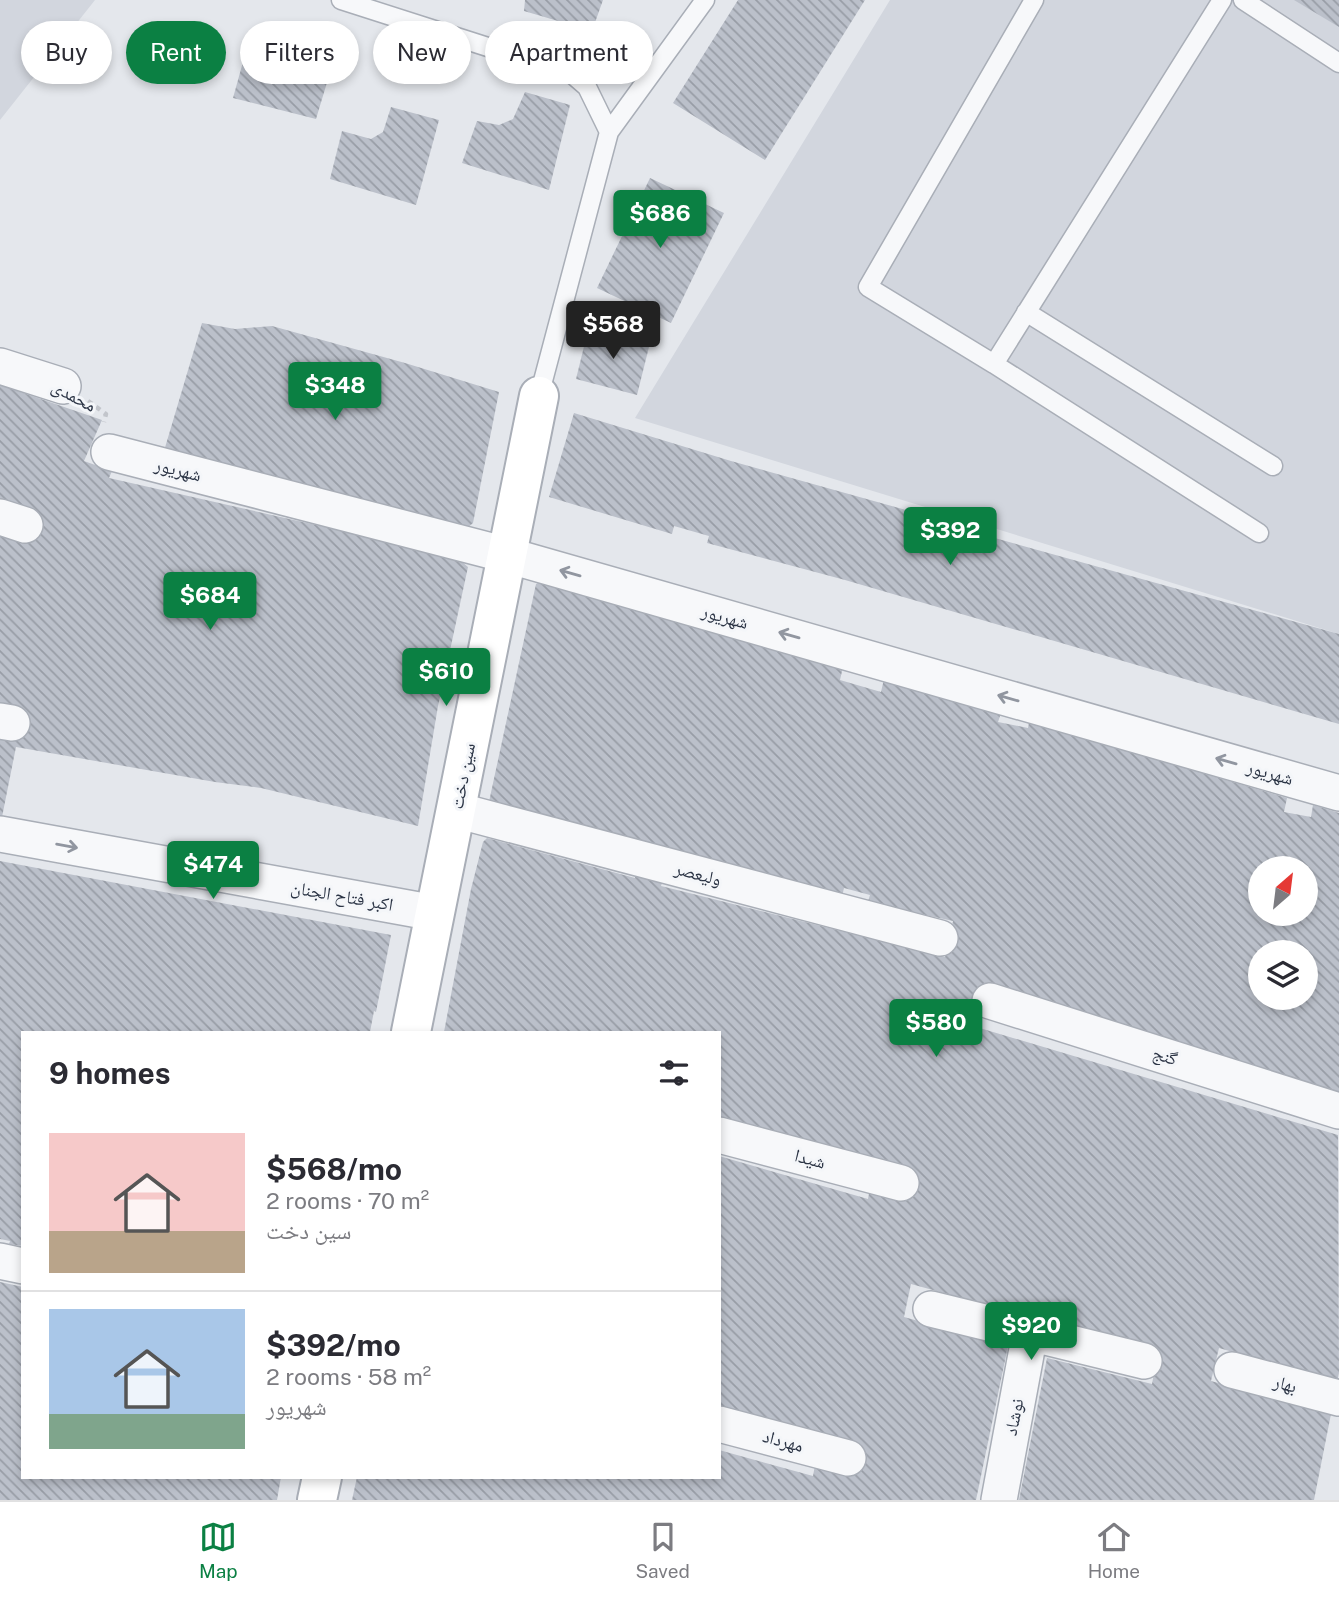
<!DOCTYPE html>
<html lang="en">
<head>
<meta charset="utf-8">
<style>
  body { margin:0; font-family:"Public Sans","Noto Naskh Arabic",sans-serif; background:#f2f2f3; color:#2b2b33; height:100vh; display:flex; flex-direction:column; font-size:26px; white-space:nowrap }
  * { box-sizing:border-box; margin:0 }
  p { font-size:23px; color:#7c7c81 }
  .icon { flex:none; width:38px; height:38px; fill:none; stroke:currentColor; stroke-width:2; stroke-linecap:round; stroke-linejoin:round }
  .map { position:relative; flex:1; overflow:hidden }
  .sheet { position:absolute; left:21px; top:1031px; width:700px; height:448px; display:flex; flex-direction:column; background:#fff; border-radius:0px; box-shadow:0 4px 10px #0003 }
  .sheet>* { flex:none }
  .guide { position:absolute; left:21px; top:21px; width:700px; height:63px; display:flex; gap:14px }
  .needle { width:46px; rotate:28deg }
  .controls { position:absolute; left:1248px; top:856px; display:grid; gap:14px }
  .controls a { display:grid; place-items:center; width:70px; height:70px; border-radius:50%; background:#fff; box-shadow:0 4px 10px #0003; font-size:35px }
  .price { position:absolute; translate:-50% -60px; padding:0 16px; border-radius:7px; background:#0b8043; color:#fff; font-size:23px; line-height:46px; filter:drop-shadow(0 2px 4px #0008) }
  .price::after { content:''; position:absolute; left:50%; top:42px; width:21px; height:16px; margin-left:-10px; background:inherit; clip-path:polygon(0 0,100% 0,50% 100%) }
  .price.current { background:#222; color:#fff }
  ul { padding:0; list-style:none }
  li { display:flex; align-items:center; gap:21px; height:175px; padding:0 28px }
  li+li { border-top:2px solid #e1e1e2 }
  li span { display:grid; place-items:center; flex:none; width:196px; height:140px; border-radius:0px; color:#555 }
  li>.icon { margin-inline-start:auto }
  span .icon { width:84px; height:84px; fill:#fffc; stroke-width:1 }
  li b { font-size:30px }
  h2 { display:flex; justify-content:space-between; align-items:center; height:84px; padding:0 28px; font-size:30px }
  .chip { padding:0 24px; border-radius:32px; background:#fff; box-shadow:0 4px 10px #0003; font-size:24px; line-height:63px }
  .chip.current { background:#0b8043; color:#fff }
  .menu { display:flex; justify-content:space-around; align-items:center; height:98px; border-top:2px solid #e1e1e2; background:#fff; font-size:19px; color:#7c7c81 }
  .menu a { display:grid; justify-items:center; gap:4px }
  .menu .current { color:#0b8043 }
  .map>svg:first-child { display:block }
  .built { fill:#d2d6de }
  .building { fill:url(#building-back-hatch); fill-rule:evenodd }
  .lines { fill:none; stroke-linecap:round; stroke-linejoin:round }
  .lane-casing { stroke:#a9aeb7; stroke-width:21 }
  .street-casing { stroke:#a9aeb7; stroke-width:38 }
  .secondary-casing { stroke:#a9aeb7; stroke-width:42 }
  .path { stroke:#c2c5cb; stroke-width:4.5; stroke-dasharray:5 5; stroke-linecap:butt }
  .lane { stroke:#f7f8fa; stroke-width:18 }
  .street { stroke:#f7f8fa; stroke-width:35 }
  .secondary { stroke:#fff; stroke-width:38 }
  .oneway { stroke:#9196a0 }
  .labels { text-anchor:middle; stroke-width:6; stroke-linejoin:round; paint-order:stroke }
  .street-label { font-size:18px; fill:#2b3445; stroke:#f4f6f9 }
</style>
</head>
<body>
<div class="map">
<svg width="1339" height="1500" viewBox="0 0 1339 1500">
  <defs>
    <pattern id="building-back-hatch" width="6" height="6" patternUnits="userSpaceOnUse" patternTransform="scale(1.75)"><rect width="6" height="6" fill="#bbc0ca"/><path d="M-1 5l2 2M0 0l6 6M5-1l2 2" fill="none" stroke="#989da6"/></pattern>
  </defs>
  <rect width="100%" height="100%" fill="#e4e7ec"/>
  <!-- built -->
  <path class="built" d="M0,0H95L0,120Z
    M890,0H1339V634L635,418Z"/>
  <!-- building -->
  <path class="building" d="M525,0H603L592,31L524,11Z
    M738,0H865L765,160L673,103Z
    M1294,0H1339V27Z
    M293,23L341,36L316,119L233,98L246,51L281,53Z
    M525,92L570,105L549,190L462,163L477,121L499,125L513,119Z
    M391,107L439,120L416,205L330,179L342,131L371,139L383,132Z
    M650,178L724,213L671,323L597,288Z
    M202,323L235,329L272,326L405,363L499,392L473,523L466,529L164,451Z
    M589,326L650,343L637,395L576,379Z
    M0,385L102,420L84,461L112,471L109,478L369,537L461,561L468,567L438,706L418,826L261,788L215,782L16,747L0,827Z
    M574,413L731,461L956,524L955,526L984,535L1339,634V724L845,580L707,543L709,536L674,526L672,534L549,497Z
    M542,581L843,667L840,680L881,692L884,679L1001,713L998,722L1028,728L1029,722L1287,798L1284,812L1311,817L1313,805L1339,813V1097L982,984L973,1026L1338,1135L1339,1373L1337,1382L1219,1348L1211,1381L1331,1414L1314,1500H1019L1047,1358L1152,1384L1158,1352L911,1284L904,1317L1008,1346L976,1500H352L357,1477H719V1450L813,1476L817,1454L719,1413V1156L868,1199L874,1164L719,1121V1032H444L471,889L483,842L487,838L635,878V875L662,883L661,886L945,957L953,921L921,914L919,923L866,908L870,895L844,888L841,901L487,811L536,584ZM1260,868H1306V914H1260ZM1260,952H1306V998H1260Z
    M0,861L391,935L376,1012L374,1011L370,1032H23V1246L9,1244L10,1241L0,1239Z
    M0,1282L23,1287V1477H281L277,1500H0Z"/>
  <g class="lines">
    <defs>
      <path id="lane" d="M341,0L572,74L587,87L609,132
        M1222,0L994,364L1259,533
        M1243,0L1339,63
        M1026,312L1273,466
        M994,364L868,287L1034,0
        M539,396L609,132L705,0"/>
      <path id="street" d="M0,366L63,386
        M109,452L507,555L1339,793
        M0,517L25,525
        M0,721L12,723
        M456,810L940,938
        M0,834L435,913
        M990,1001L1339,1111
        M719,1135L901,1183
        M0,1261L23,1266
        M931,1309L1144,1361
        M1232,1370L1339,1398
        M719,1424L848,1458
        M999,1500L1030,1333"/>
      <path id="secondary" d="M411,1032L539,396
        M317,1500L322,1477"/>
    </defs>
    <!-- lane casing -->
    <use href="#lane" class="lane-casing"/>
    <!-- street casing -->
    <use href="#street" class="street-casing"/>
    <!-- secondary casing -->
    <use href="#secondary" class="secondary-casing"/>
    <!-- path -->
    <path class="path" d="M88,401L106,414L104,422"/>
    <!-- lane -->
    <use href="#lane" class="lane"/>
    <!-- street -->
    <use href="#street" class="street"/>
    <!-- secondary -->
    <use href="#secondary" class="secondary"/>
  </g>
  <!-- one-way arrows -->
  <defs><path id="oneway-shaft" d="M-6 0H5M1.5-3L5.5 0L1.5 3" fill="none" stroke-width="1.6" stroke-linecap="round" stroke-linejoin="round" transform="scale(1.75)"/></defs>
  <g class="oneway">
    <use href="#oneway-shaft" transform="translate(570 573) rotate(-164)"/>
    <use href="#oneway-shaft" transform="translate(789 635) rotate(-164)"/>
    <use href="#oneway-shaft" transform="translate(1008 698) rotate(-164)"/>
    <use href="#oneway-shaft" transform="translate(1226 761) rotate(-164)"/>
    <use href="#oneway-shaft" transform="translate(67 846) rotate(10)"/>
  </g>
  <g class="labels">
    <!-- street labels -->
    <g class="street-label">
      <text transform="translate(74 396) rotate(28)" y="6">محمدی</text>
      <text transform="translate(178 470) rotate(14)" y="6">شهریور</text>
      <text transform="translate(725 617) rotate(16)" y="6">شهریور</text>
      <text transform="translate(1270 773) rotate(16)" y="6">شهریور</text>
      <text transform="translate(463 776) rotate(-79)" y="6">سین دخت</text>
      <text transform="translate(698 874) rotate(15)" y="6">ولیعصر</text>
      <text transform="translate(342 896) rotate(10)" y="6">اکبر فتاح الجنان</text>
      <text transform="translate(1165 1056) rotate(18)" y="6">گنج</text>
      <text transform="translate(810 1159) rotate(15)" y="6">شیدا</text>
      <text transform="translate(1285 1384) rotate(15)" y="6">بهار</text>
      <text transform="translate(1014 1417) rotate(-79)" y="6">نوشاد</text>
      <text transform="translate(783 1441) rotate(15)" y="6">مهرداد</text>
    </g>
  </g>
</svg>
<div class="controls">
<a><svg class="needle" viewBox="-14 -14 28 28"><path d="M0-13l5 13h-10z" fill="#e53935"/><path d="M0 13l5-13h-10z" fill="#7c7c81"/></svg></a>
<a><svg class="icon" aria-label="layers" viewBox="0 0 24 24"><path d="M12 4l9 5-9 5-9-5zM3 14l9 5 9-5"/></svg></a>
</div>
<b class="price" style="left:660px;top:250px">$686</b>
<b class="price current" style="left:613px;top:361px">$568</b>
<b class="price" style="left:335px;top:422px">$348</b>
<b class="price" style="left:950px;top:567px">$392</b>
<b class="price" style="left:210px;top:632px">$684</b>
<b class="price" style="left:446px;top:708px">$610</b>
<b class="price" style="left:213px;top:901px">$474</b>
<b class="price" style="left:936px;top:1059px">$580</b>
<b class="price" style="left:1031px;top:1362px">$920</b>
<div class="guide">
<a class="chip">Buy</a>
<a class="chip current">Rent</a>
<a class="chip">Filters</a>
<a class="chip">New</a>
<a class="chip">Apartment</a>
</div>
<section class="sheet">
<h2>9 homes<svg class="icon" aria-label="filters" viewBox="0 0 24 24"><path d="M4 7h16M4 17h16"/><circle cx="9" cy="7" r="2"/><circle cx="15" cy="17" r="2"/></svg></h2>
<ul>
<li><span style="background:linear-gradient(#f6c9c9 70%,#b9a48a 0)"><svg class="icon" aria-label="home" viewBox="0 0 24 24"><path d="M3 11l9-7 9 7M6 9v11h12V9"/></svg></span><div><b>$568/mo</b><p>2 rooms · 70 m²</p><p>سین دخت</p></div></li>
<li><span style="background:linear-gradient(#a9c7e8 75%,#7fa58c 0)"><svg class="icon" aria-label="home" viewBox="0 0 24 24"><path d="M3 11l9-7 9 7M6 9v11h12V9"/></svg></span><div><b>$392/mo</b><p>2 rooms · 58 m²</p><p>شهریور</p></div></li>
</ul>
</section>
</div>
<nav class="menu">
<a class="current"><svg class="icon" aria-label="map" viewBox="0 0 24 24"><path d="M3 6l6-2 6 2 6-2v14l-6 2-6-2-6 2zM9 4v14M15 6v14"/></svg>Map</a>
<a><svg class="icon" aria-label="saved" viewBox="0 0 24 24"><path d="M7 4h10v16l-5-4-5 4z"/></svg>Saved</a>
<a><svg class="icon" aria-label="home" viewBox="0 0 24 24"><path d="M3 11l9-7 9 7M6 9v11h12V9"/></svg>Home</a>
</nav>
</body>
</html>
